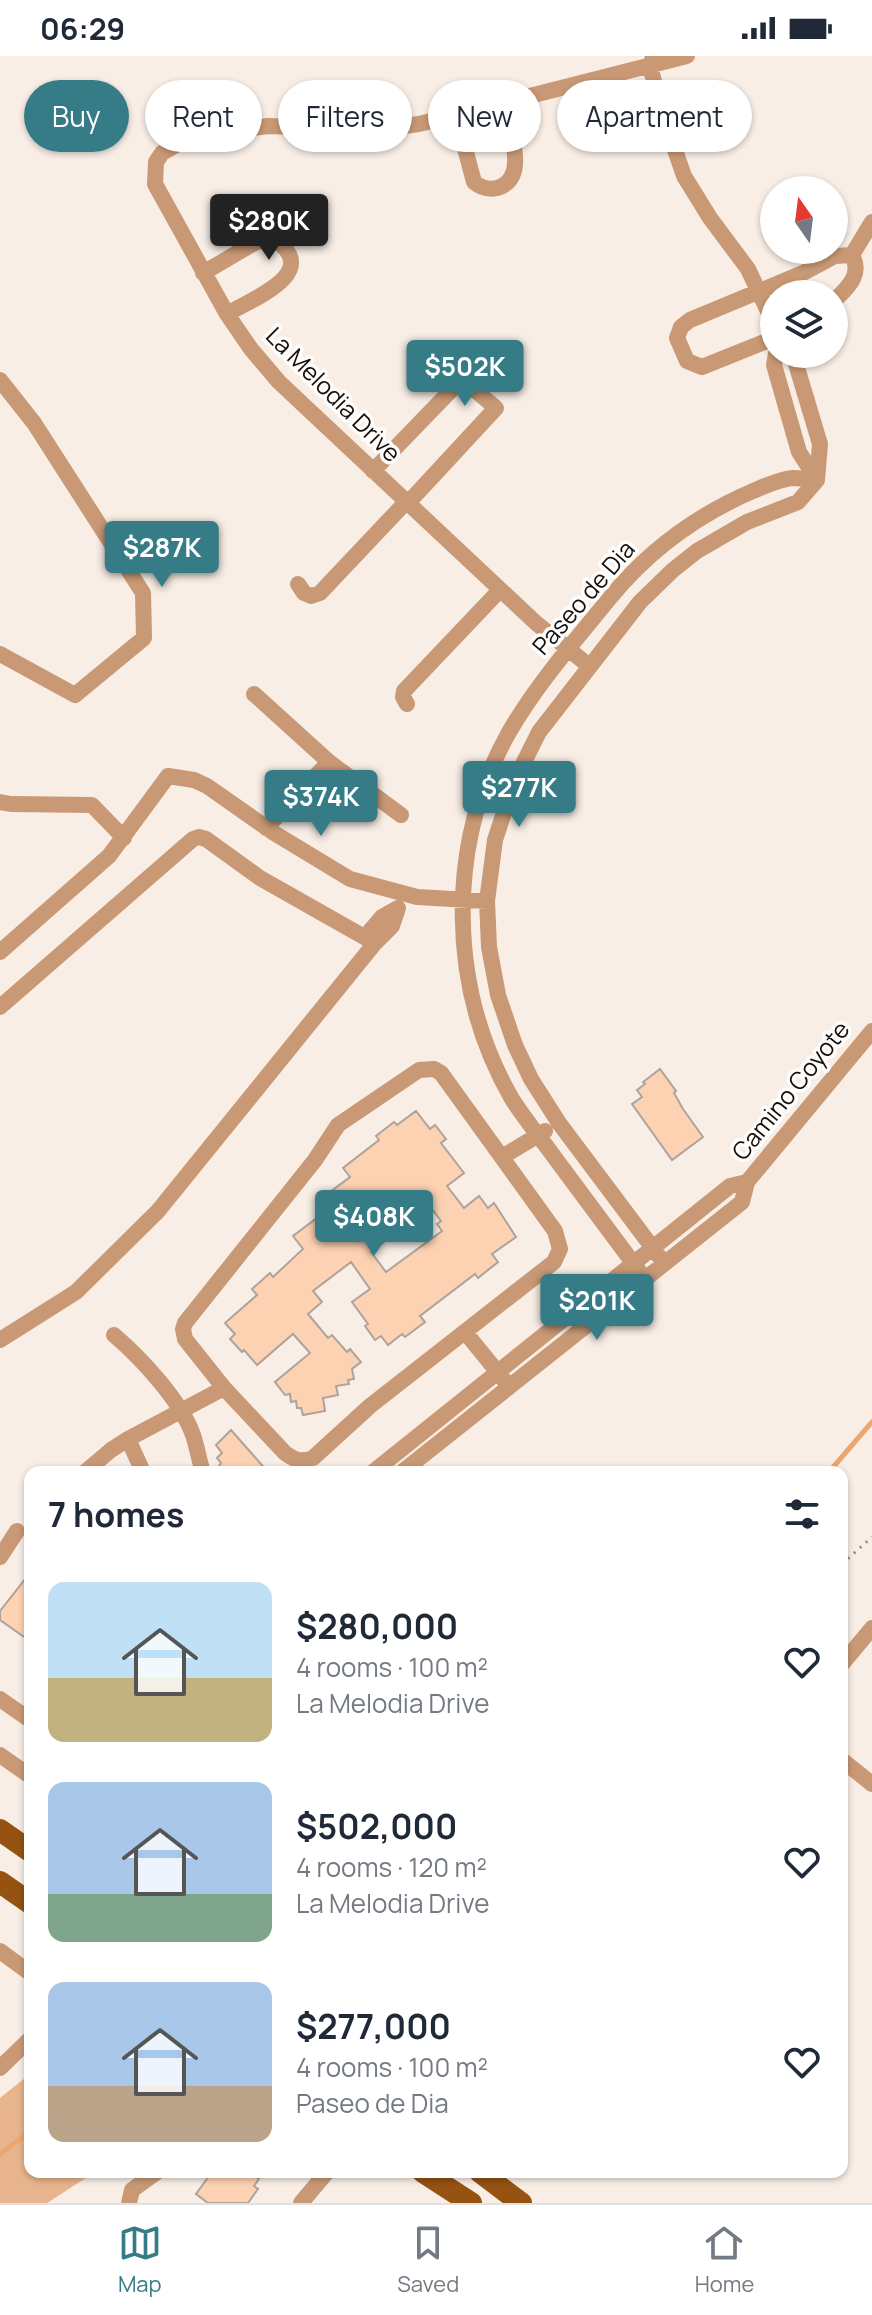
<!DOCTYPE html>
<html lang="en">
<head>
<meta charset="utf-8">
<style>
  body { margin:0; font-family:Manrope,sans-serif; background:#f2f2f3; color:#1f2937; height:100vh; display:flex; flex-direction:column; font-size:30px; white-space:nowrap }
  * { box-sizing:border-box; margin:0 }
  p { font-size:26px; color:#747a83 }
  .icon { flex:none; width:44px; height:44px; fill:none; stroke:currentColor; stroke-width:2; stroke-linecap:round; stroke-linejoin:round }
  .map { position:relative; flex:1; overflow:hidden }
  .drawer { position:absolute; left:24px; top:1410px; width:824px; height:712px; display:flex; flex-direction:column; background:#fff; border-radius:16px; box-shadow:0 2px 6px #0004 }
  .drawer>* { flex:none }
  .top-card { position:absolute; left:24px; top:24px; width:824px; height:72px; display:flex; gap:16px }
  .needle { width:52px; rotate:346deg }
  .controls { position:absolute; left:760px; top:120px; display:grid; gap:16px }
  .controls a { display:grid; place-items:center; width:88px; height:88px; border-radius:50%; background:#fff; box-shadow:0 2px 6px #0004; font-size:40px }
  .price { position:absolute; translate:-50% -68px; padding:0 18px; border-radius:8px; background:#357c86; color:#fff; font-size:26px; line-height:52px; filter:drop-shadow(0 2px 4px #0008) }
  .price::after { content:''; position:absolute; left:50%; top:48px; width:24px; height:18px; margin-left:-12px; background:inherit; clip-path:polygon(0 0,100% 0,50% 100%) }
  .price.on { background:#222; color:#fff }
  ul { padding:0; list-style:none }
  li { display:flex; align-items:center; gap:24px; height:200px; padding:0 24px }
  li span { display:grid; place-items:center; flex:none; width:224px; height:160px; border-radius:16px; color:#555 }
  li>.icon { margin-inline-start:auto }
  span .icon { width:96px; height:96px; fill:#fffc; stroke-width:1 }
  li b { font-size:34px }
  h2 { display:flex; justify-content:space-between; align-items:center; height:96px; padding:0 24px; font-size:34px }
  .tag { padding:0 28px; border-radius:36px; background:#fff; box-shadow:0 2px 6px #0004; font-size:28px; line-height:72px }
  .tag.on { background:#357c86; color:#fff }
  .status { display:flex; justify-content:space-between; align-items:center; height:56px; padding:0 40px; background:#fff; direction:ltr }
  .status svg { height:22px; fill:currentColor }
  .tab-bar { display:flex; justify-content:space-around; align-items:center; height:112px; border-top:2px solid #e0e1e3; background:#fff; font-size:22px; color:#747a83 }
  .tab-bar a { display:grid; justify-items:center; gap:4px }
  .tab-bar .on { color:#357c86 }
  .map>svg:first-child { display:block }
  .green { fill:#e8b48d }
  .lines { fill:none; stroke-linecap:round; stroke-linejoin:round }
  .stream { stroke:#eca670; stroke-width:5 }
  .building { fill:#fdd2b2; stroke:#ada39c; stroke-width:2; fill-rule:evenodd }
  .path { stroke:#948d88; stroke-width:3; stroke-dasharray:2 6; stroke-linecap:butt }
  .minor { stroke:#c99975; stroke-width:16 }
  .major { stroke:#955211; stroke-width:22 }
  .labels { text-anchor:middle; stroke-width:7; stroke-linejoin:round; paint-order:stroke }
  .street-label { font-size:24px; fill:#120f0d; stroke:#fffdfb }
</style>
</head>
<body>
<div class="status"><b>06:29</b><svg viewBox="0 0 49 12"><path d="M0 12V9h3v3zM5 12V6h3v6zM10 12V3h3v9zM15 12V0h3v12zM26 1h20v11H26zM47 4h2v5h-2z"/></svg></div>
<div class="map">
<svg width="872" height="2147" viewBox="0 0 872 2147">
  <rect width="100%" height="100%" fill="#f8eee6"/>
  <!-- green -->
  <path class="green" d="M30,2018V2116H95L47,2147H0V2042Z"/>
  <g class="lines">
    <!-- stream -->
    <path class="stream" d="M829,1416L872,1366
      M0,2098L30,2076"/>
  </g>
  <!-- building -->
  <path class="building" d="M660,1013L676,1035L674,1037L683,1053L703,1081L672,1104L632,1048L642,1041L637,1034L645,1028L643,1026Z
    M416,1055L430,1073L435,1069L446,1083L441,1087L464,1117L447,1130L464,1152L479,1140L488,1152L494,1147L516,1181L492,1198L498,1206L478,1222L475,1218L420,1260L425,1266L405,1281L402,1278L388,1289L381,1280L375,1284L365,1270L368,1268L352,1246L370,1233L351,1206L313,1235L322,1246L308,1258L328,1282L332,1279L347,1296L350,1293L361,1306L352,1313L354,1323L348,1324L349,1328L336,1330L338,1339L323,1342L325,1355L303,1359L301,1352H297L296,1345L291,1346L290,1338L285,1339L275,1326L310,1297L293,1278L257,1309L244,1294L242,1296L230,1283L235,1278L225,1267L257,1239L252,1233L270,1217L273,1221L303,1193L293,1180L330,1152L322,1142L350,1121L343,1112L379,1084L376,1080L394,1066L397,1069ZM425,1144L441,1165L437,1168L442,1175L386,1216L371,1196L386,1184L382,1178Z
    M231,1374L268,1416H214L221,1407L217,1402L222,1397L216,1389Z
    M30,1517V1585L0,1564V1555Z
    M212,2116H249L259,2123L254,2130L258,2133L248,2147H208L196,2138Z"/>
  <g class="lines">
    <!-- path -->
    <path class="path" d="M842,1508L872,1481"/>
    <!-- minor -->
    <path class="minor" d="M653,1L650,10L662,56L684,120L710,162L748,213L774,268
      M456,59L474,126C481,132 488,134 497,132C531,122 508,71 502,47
      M203,217L256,186L263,184L278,186C320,218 250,244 227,258
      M834,245C847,232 863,219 852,199L872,166
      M774,282L702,311L687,305L677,282L681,271L690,264L803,217L835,200L852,199
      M776,298L774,309L799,396L817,424
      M793,298L820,388L817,424
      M0,324L34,367L143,537L144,582L75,639L0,598
      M373,415L462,323L496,352L408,447
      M298,528L304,537L311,540L320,537L406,446
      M588,609L536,567L279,326L251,293L227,258L155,128L156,106L162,97L183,85L205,79L268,70L374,74L419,68L687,0
      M254,638L329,706L266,772
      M407,648L403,641L404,635L500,534
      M329,706L401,759
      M0,746L11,748L92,749L124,782
      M0,896L109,800L168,720L194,724L207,730L274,777L350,823L417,841L487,845
      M0,951L193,783L199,781L206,783L260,822L373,886
      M502,1101L545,1075
      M664,1207L559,1067L531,1023L515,989L498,939L489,891L487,845L495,784L514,726L539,676L640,546L673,514L697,495L747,466L798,446L817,424
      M645,1223C616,1184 587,1145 558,1106C543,1085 526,1065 512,1043C448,932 446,790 508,678C536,629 574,586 609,543C648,495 697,459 753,435C765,430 780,423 793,422C801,422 809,424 817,424
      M465,1276L504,1324
      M114,1279C141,1302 181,1345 193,1379C197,1391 199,1404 203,1416
      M0,1284L76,1236L158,1155L375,887L392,870L398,852L382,861L365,881
      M85,1416L111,1394L128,1383
      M143,1416L128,1383L224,1332L185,1283L183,1273L185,1267L315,1104L338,1069L419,1014L434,1013L441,1017L555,1175L560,1193L554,1206L370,1350L313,1402C301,1406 296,1405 285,1397L224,1332
      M373,1416L730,1130L747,1126
      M402,1416L742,1146L747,1126L872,975
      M0,1501L17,1475
      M842,1608L872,1572
      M0,1643L30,1664
      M0,1699L30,1720
      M842,1704L872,1728
      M0,1895L30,1917
      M0,2012L30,1983
      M129,2147L132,2134L157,2116
      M301,2147L327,2116"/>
    <!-- major -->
    <path class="major" d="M0,1774L30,1795
      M0,1826L30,1847
      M423,2116L471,2147
      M480,2116L521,2147"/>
  </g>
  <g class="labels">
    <!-- street labels -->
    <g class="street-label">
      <text transform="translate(333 339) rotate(45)" y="8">La Melodia Drive</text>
      <text transform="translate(584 542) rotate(-49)" y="8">Paseo de Dia</text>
      <text transform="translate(791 1035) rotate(-51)" y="8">Camino Coyote</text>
    </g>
  </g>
</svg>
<div class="controls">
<a><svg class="needle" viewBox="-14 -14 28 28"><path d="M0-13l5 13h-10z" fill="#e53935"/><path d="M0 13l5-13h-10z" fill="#747a83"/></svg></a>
<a><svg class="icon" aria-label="layers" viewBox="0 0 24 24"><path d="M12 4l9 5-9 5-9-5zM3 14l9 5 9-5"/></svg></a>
</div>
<b class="price on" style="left:269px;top:206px">$280K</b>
<b class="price" style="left:465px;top:352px">$502K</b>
<b class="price" style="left:162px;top:533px">$287K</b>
<b class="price" style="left:519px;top:773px">$277K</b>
<b class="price" style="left:321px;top:782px">$374K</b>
<b class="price" style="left:374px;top:1202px">$408K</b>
<b class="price" style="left:597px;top:1286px">$201K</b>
<div class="top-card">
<a class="tag on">Buy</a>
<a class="tag">Rent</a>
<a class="tag">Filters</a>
<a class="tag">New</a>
<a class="tag">Apartment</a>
</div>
<section class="drawer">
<h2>7 homes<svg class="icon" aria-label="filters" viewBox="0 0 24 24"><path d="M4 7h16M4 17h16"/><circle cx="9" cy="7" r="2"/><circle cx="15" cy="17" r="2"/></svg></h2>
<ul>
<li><span style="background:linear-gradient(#bfe0f5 60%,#c2b280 0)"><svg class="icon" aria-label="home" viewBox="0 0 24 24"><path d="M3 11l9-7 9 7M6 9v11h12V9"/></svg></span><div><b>$280,000</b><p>4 rooms · 100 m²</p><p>La Melodia Drive</p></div><svg class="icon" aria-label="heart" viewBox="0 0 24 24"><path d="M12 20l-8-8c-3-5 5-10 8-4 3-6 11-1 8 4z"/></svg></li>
<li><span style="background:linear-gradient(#a9c7e8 70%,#7fa58c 0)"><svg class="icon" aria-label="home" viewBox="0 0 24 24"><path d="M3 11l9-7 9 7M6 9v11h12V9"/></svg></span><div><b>$502,000</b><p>4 rooms · 120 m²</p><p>La Melodia Drive</p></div><svg class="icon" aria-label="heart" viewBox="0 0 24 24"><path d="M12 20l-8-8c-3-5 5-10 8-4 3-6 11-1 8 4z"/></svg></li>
<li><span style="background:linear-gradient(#a9c7e8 65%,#b9a48a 0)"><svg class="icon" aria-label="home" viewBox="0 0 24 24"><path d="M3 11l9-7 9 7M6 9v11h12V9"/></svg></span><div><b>$277,000</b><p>4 rooms · 100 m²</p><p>Paseo de Dia</p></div><svg class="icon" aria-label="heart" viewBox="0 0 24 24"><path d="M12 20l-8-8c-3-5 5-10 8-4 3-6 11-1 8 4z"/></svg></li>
</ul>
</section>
</div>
<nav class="tab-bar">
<a class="on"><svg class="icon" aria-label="map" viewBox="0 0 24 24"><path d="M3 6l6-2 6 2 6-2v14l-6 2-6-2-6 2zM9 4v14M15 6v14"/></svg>Map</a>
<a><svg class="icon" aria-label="saved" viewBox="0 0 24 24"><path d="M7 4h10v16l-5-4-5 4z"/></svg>Saved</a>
<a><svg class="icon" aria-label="home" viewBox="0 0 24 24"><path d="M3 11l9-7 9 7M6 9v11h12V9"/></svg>Home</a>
</nav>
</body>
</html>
